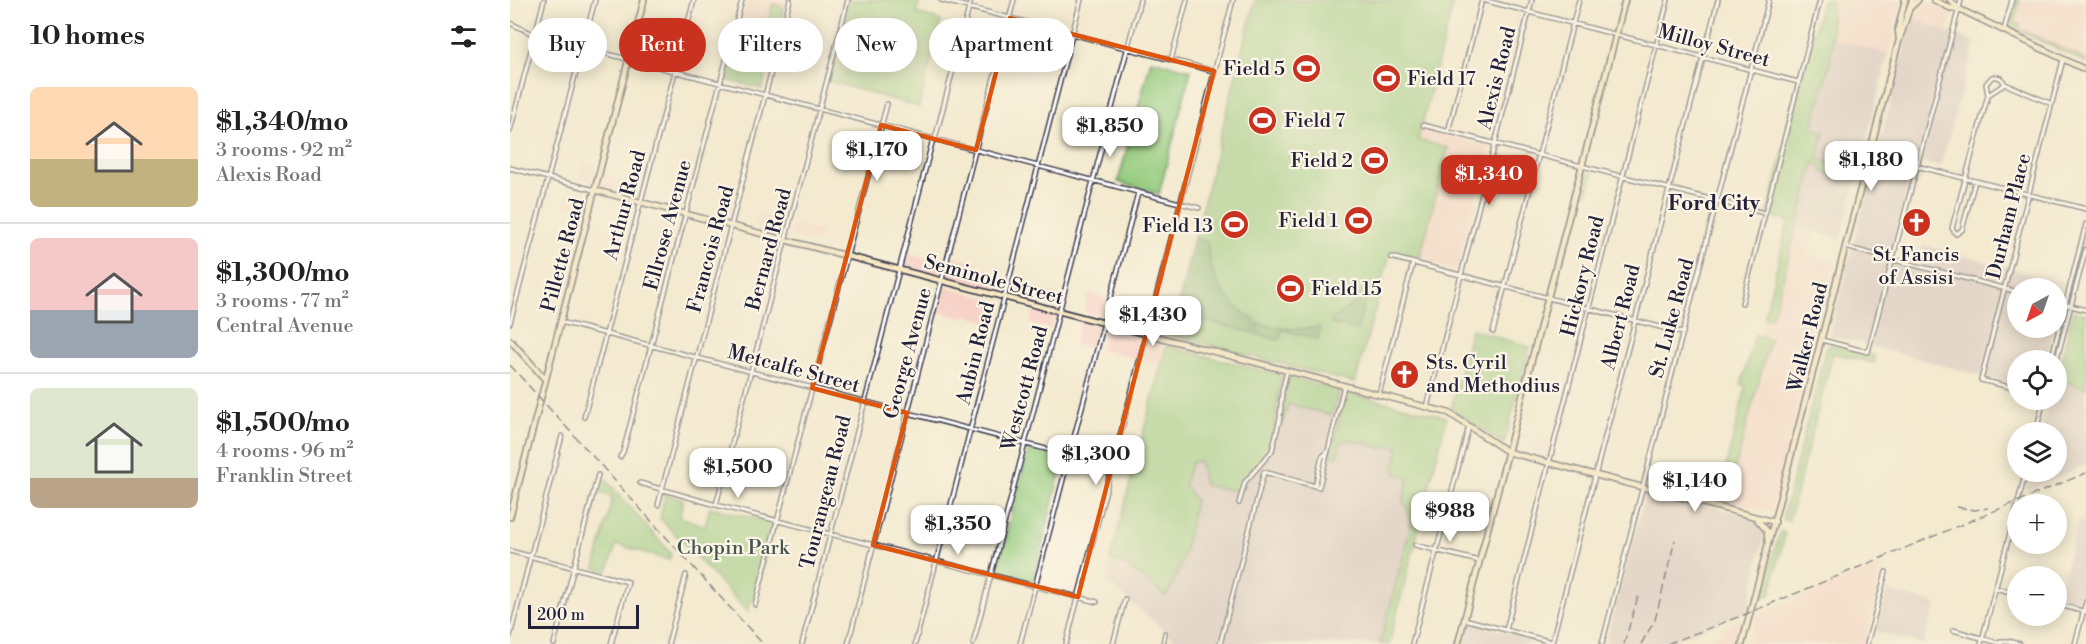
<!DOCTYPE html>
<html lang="en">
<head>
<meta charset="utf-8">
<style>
  body { margin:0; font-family:"Libre Bodoni",serif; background:#f2f2f2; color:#222; height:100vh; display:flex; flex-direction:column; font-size:22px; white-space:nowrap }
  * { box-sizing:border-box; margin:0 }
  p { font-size:20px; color:#767676 }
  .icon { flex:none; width:33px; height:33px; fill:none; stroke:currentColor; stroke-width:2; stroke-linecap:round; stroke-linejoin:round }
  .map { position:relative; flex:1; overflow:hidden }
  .side { display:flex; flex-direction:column; background:#fff; width:510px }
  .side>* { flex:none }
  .banner { position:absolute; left:18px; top:18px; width:570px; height:54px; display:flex; gap:12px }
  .needle { width:39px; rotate:220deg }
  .controls { position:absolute; left:1497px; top:278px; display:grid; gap:12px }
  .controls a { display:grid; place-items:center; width:60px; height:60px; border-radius:50%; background:#fff; box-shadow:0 3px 15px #0003; font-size:30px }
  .scale { position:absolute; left:18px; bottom:15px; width:111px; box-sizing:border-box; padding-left:6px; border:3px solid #22223b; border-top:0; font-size:16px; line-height:21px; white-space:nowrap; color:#22223b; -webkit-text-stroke:4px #fcf5e5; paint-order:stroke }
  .price { position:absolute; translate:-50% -51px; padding:0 14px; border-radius:12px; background:#fff; color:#222; font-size:20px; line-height:39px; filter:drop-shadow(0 2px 3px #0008) }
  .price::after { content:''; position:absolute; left:50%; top:36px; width:18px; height:14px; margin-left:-9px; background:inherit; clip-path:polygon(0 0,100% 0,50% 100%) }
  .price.on { background:#c8321e; color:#fff }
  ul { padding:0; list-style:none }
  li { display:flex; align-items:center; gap:18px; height:150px; padding:0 30px }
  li+li { border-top:2px solid #e0e0e0 }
  li span { display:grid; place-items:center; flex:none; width:168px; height:120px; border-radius:9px; color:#555 }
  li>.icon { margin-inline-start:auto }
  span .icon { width:72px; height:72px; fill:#fffc; stroke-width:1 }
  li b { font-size:26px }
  h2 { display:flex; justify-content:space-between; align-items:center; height:72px; padding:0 30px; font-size:26px }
  .chip { padding:0 21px; border-radius:27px; background:#fff; box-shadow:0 3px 15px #0003; font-size:21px; line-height:54px }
  .chip.on { background:#c8321e; color:#fff }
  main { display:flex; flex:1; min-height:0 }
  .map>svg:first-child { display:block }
  .built { fill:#f7d1c7 }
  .industrial { fill:#d2bfc0 }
  .green { fill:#93ca7d; stroke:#5a765c; stroke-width:1.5 }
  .forest { fill:#76ae6c; stroke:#4c6854; stroke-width:1.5 }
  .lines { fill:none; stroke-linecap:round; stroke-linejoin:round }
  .street-casing { stroke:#414051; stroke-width:6 }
  .secondary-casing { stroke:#414051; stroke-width:8 }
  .street { stroke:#fff; stroke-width:3 }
  .secondary { stroke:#f8e8c3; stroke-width:4.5 }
  .rail { stroke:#22223b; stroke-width:1.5; stroke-dasharray:9 4.5; stroke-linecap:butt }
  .marked { fill:none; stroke:#de560e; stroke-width:4.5; stroke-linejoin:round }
  .labels { text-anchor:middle; stroke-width:4.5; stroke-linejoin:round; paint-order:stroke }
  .street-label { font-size:20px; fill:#22223b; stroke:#fcf5e5 }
  .poi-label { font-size:20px; fill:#22223b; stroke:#fcf5e5; text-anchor:end }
  .park-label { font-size:20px; fill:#44544f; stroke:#fcf5e5 }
  .neighbourhood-label { font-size:21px; font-weight:bold; fill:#22223b; stroke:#fcf5e5 }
</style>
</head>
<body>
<main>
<section class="side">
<h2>10 homes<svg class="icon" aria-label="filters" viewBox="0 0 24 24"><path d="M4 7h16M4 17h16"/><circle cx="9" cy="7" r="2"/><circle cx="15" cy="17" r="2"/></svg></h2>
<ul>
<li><span style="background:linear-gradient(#ffd9b3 60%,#c2b280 0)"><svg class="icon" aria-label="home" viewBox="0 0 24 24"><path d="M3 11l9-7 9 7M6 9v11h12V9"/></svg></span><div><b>$1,340/mo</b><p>3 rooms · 92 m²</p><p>Alexis Road</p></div></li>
<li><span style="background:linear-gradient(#f6c9c9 60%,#9aa5b1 0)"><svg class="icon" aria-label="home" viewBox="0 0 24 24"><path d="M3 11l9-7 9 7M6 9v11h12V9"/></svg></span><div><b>$1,300/mo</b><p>3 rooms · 77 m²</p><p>Central Avenue</p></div></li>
<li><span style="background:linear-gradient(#dfe7d0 75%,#b9a48a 0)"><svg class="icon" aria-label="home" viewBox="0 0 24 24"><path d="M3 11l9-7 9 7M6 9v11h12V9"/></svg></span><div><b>$1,500/mo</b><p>4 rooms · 96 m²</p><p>Franklin Street</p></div></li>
</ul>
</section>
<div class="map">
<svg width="1576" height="644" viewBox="0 0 1576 644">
  <rect width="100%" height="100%" fill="#fcf5e5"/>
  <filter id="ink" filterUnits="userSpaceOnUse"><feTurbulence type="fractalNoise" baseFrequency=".0167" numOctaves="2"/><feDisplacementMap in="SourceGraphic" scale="12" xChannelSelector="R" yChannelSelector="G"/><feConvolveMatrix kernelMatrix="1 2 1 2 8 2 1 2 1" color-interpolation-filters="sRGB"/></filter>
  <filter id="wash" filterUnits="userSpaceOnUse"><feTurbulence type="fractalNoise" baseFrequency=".008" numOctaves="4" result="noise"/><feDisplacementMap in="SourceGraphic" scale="24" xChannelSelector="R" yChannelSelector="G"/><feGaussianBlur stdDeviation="1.35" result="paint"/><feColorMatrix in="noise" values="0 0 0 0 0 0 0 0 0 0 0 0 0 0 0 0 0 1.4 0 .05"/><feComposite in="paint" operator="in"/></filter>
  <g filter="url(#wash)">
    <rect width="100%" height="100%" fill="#f3eacf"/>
    <!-- built -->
    <path class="built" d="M237,0H276L252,89L217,80Z
      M1321,0H1392L1378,54L1322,39Z
      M1504,0H1576V64L1497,27Z
      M1409,1H1415L1442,13L1437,33L1403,17Z
      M911,129L979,147L947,270L909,261L938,148L908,140Z
      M73,163L85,166L81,183L69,180Z
      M92,173L112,178L108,192L92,188L90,185Z
      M60,189L78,194L73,211L55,206Z
      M249,215L276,222L273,235L245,228Z
      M282,224L311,231L308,243L279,236Z
      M1278,224L1305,231L1298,255L1325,262L1261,512L1208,497Z
      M396,253L432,263L429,275L393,266Z
      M440,256L467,263L465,273L493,281L491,291L435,276Z
      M501,283L517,287L514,297L499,293Z
      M435,287L489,301L483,323L454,315L453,319L428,311Z
      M529,290L548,295L545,305L527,300Z
      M578,294L595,298L590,316L574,312Z
      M625,306L638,309L633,327L620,324Z
      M523,309L544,315L541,329L520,324Z
      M570,321L590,326L584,349L564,344Z
      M595,329L631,338L626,358L590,350Z
      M637,341L656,346L651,365L631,360Z
      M1022,438L1040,442L1036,457L1019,453Z
      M1372,564L1355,644H1239L1246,615Z
      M1236,618L1229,644H1192L1213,628Z"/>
    <!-- industrial -->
    <path class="industrial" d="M1403,17L1437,33H1444L1465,43L1430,167L1405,160L1378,260L1408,269L1413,245L1556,283L1547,319L1546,288H1508V327H1544L1536,360H1508L1507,385L1319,335Z
      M1322,39L1378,54L1331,239L1278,224L1277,220L1319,66Z
      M656,346L937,417L879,644H670L596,581Z
      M1547,379L1576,388V465L1516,491L1521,471H1546V432H1531L1540,399H1546Z
      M1137,490L1247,518L1254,529V538L1237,611L1154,644H1095Z
      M1568,519L1576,522V586L1572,604L1548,598Z
      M1377,591L1427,604L1413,644L1366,632Z
      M958,622L976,627L1037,644H952Z"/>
    <!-- green -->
    <path class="green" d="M339,0H407L409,1L407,13L431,21L409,107L318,81Z
      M745,0H944L908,140L938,148L909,261L880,254L845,383L660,335Z
      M1312,0H1321L1322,47L1319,66L1302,128L1314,132L1308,159L1349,171L1346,181L1311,172L1312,166L1304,163L1262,318L1254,317L1278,224L1277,220L1257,215Z
      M1504,0H1510L1504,23L1510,24L1508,28L1576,60V63L1498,25Z
      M263,4L274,7L269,27L258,24Z
      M258,26L268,29L264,44L254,42Z
      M238,43L249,45L253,44L263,47L252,89L217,80L226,44L236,46Z
      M641,60L681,70L649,194L608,182Z
      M1075,172L1083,174L1077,194L1069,192Z
      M1563,311L1576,314V388L1547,379Z
      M961,329L1020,347L994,444L941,409Z
      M1245,335L1260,339L1222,480L1213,478L1236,387L1231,385Z
      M1320,345L1365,356L1364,363L1323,353L1279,520L1277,521L1273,519V516L1316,349Z
      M656,346L771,375L762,444L754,457L735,479L730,492L694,485L689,460L681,463L674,484L685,500C679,526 673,578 655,596L616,565L600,560Z
      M779,377L829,390L824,409L821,415L779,404L771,427L775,393Z
      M836,392L937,417L879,644H870L902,521L893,500L899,477L886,474L884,468L889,448L876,445L875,449L838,439L837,442L831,441L827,457L820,455Z
      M519,447L554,457L523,581L486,573Z
      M93,477L161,554L159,560L106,544L98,571L85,568L103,497L88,492Z
      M155,494L173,499L170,517L195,526L200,507L264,523L244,600L240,603L238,612L150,518Z
      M1272,531L1275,534L1260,595L1251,598L1270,532Z"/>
    <!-- forest -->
    <path class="forest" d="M684,238L697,241C699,277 715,303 746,321L743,333L689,319L687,324L680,321V313L667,309Z
      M861,282L847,330L821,324V320L842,305Z
      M749,323C770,330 789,330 810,327L808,339L772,330L770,340L746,334Z"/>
  </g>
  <g filter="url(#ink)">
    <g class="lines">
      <defs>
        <path id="street" d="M431,0L704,71
          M973,0L1288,82
          M0,23L25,35L689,208
          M1494,30L1502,0
          M661,60L677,0
          M1478,95L1476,84L1482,77C1489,76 1492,78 1495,84
          M913,125L1254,213
          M0,131L34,0
          M938,132L972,0
          M425,139L461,0
          M1359,154L1576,209
          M0,168L84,190
          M1465,181L1452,230L1446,234L1442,228L1478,95L1495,84L1542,104
          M1335,247L1508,292
          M881,257L1173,333
          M1546,302L1576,310
          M1232,303L1310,0
          M51,322L616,470
          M0,323L85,0
          M983,332L1069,0
          M1312,340L1358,352L1451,0
          M1541,360L1576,224
          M1546,362L1576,249
          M1508,389L1471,380L1553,60
          M869,394L903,263
          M917,407L1022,0
          M74,417L184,0
          M1526,432L1534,399
          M110,457L113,452L232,0
          M130,483L206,505L587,602
          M805,486L809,487L834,386
          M805,486L812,457L817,452
          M729,503L735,482L762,451L770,418L772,391L777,371
          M148,505L280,0
          M206,505L338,0
          M905,545L969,561
          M0,551L118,582L101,644
          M1485,588L1508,594
          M1546,604L1576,612
          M245,605L377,104
          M954,619L1042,642L1208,0
          M996,630L1158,0
          M1443,630L1492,644
          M0,636L52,436
          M1490,641H1498L1510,644
          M44,644L88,475
          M158,644L176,575
          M292,644L423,139
          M338,644L504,0
          M405,644L571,0
          M463,644L630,0
          M510,644L628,193
          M556,644L723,0
          M603,644L615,599
          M653,644L655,633
          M710,644L754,472L805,486
          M902,644L959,426
          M1092,644L1259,0
          M1357,644L1376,572
          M1471,644L1516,471
          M1565,644L1576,602"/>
        <path id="secondary" d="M1424,0L1440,8L1449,9L1576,70
          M1440,0L1449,9
          M1401,7L1408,0
          M1389,38L1388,29L1395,0
          M84,190L939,413L998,452L1265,522
          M0,340L35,379
          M0,517L134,0
          M1247,519L1257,531L1258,543
          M948,644L1115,0
          M1232,644L1388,44L1402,0"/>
      </defs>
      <!-- street casing -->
      <use href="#street" class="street-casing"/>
      <!-- secondary casing -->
      <use href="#secondary" class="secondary-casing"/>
      <!-- street -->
      <use href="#street" class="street"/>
      <!-- secondary -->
      <use href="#secondary" class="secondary"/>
      <!-- rail -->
      <path class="rail" d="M0,365L253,644
        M1447,507L1465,510L1478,508
        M1114,644L1129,593
        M1131,644L1145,620L1165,540
        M1157,644L1236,614L1576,473"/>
    </g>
  </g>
  <!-- marked area -->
  <path d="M0 0H1576V644H0ZM500,18L704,71L568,597L363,545L397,413L302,388L371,125L466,150Z" fill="#f3eacf" fill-opacity=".55" fill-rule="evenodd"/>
  <path class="marked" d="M500,18L704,71L568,597L363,545L397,413L302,388L371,125L466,150Z"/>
  <!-- icons -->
  <defs>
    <symbol id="stadium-disc" viewBox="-11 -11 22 22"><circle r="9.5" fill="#c8321e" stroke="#fcf5e5"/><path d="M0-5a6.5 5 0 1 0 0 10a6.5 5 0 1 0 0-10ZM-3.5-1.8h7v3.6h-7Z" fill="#fff"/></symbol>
    <symbol id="church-disc" viewBox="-11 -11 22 22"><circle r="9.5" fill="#c8321e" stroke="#fcf5e5"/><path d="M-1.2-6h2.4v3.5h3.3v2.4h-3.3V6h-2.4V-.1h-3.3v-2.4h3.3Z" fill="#fff"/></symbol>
  </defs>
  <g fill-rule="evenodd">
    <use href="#stadium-disc" x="780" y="52" width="33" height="33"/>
    <use href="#stadium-disc" x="860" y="62" width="33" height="33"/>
    <use href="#stadium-disc" x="736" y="104" width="33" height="33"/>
    <use href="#stadium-disc" x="848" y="144" width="33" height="33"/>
    <use href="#stadium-disc" x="832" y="204" width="33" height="33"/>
    <use href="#church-disc" x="1390" y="206" width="33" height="33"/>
    <use href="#stadium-disc" x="708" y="208" width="33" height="33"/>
    <use href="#stadium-disc" x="764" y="272" width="33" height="33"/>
    <use href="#church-disc" x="878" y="358" width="33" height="33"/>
  </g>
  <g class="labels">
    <!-- street labels -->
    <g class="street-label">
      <text transform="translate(1204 45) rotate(15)" y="7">Milloy Street</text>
      <text transform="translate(986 78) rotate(-76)" y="7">Alexis Road</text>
      <text transform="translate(114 205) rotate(-75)" y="7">Arthur Road</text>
      <text transform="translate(1498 216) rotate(-76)" y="7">Durham Place</text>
      <text transform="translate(157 225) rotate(-75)" y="7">Ellrose Avenue</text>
      <text transform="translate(200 249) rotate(-75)" y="7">Francois Road</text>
      <text transform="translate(258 249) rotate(-75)" y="7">Bernard Road</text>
      <text transform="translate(52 255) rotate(-75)" y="7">Pillette Road</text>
      <text transform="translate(1072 276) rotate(-76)" y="7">Hickory Road</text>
      <text transform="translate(484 279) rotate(15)" y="7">Seminole Street</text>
      <text transform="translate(1110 317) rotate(-76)" y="7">Albert Road</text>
      <text transform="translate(1161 318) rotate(-75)" y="7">St. Luke Road</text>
      <text transform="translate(1297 337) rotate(-76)" y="7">Walker Road</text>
      <text transform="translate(397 353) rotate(-75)" y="7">George Avenue</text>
      <text transform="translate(465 353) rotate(-76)" y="7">Aubin Road</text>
      <text transform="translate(284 368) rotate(15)" y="7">Metcalfe Street</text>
      <text transform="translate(514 388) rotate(-75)" y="7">Westcott Road</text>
      <text transform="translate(315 492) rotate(-76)" y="7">Tourangeau Road</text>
    </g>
    <!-- poi labels -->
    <g class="poi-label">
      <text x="775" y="75">Field 5</text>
      <text x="897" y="85" text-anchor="start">Field 17</text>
      <text x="774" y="127" text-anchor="start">Field 7</text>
      <text x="843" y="167">Field 2</text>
      <text x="828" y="227">Field 1</text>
      <text x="703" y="232">Field 13</text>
      <text x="1406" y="261" text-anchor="middle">St. Fancis<tspan x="1406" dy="23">of Assisi</tspan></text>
      <text x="801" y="295" text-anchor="start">Field 15</text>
      <text x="916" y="369" text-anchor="start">Sts. Cyril<tspan x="916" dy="23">and Methodius</tspan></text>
    </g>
    <!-- park labels -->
    <g class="park-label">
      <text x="223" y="554">Chopin Park</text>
    </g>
    <!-- neighbourhood labels -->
    <g class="neighbourhood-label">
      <text x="1204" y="210">Ford City</text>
    </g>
  </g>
</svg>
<div class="controls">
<a><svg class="needle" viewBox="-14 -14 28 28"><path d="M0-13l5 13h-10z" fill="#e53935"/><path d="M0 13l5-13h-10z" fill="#767676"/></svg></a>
<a><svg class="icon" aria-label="locate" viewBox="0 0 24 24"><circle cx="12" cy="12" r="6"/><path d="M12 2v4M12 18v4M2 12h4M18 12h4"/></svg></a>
<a><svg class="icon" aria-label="layers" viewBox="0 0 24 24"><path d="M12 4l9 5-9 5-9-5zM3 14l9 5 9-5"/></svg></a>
<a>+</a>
<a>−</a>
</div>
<div class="scale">200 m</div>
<b class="price" style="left:600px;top:158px">$1,850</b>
<b class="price" style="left:367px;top:182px">$1,170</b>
<b class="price" style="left:1361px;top:192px">$1,180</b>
<b class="price on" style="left:979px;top:206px">$1,340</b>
<b class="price" style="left:643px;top:347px">$1,430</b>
<b class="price" style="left:586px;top:486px">$1,300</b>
<b class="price" style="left:228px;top:499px">$1,500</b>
<b class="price" style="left:1185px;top:513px">$1,140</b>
<b class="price" style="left:940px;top:543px">$988</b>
<b class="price" style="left:448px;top:556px">$1,350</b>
<div class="banner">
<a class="chip">Buy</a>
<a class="chip on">Rent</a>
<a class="chip">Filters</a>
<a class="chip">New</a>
<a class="chip">Apartment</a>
</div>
</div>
</main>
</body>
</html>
